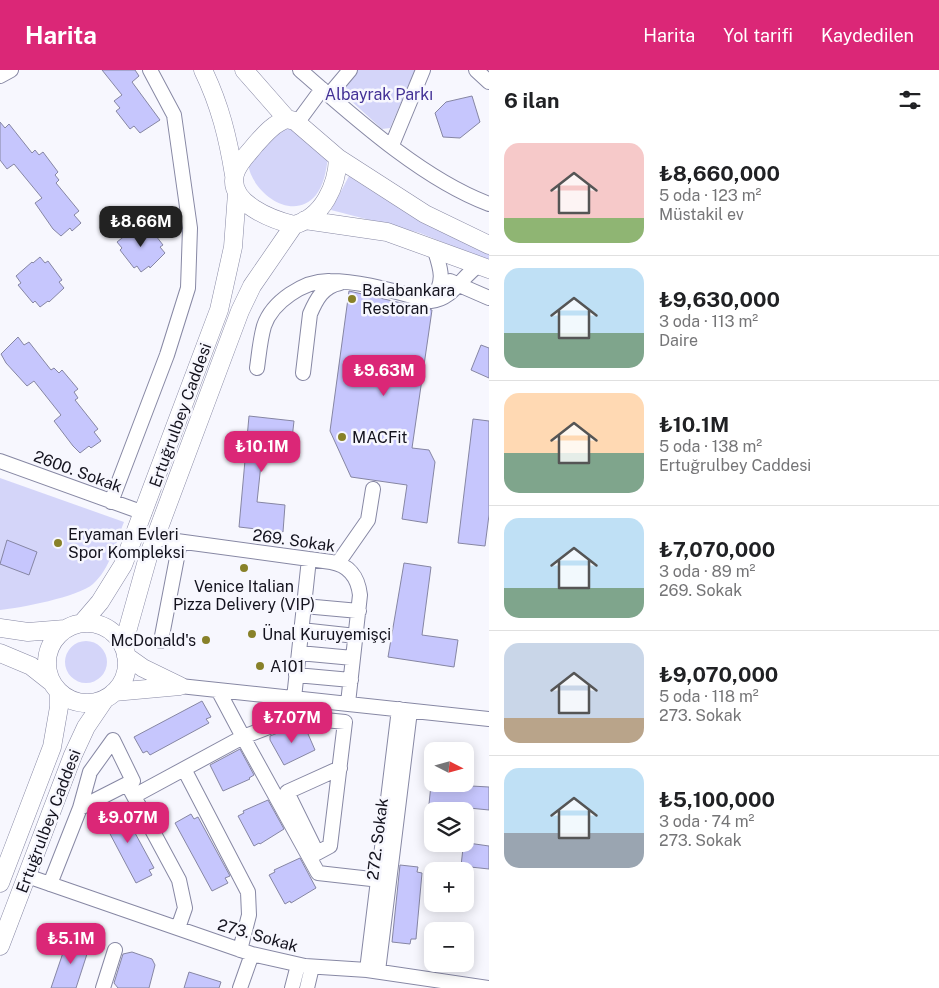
<!DOCTYPE html>
<html lang="tr">
<head>
<meta charset="utf-8">
<style>
  body { margin:0; font-family:"Public Sans",sans-serif; background:#f6f6f6; color:#202124; height:100vh; display:flex; flex-direction:column; font-size:19px; white-space:nowrap }
  * { box-sizing:border-box; margin:0 }
  p { font-size:16px; color:#757577 }
  .icon { flex:none; width:28px; height:28px; fill:none; stroke:currentColor; stroke-width:2; stroke-linecap:round; stroke-linejoin:round }
  .map { position:relative; flex:1; overflow:hidden }
  .side { display:flex; flex-direction:column; background:#fff; width:450px }
  .side>* { flex:none }
  .needle { width:32px; rotate:96deg }
  .tools { position:absolute; left:424px; top:672px; display:grid; gap:10px }
  .tools a { display:grid; place-items:center; width:50px; height:50px; border-radius:10px; background:#fff; box-shadow:0 2px 12px #0003; font-size:25px }
  .price { position:absolute; translate:-50% -42px; padding:0 11px; border-radius:10px; background:#db2777; color:#fff; font-size:16px; line-height:32px; filter:drop-shadow(0 1px 2px #0008) }
  .price::after { content:''; position:absolute; left:50%; top:30px; width:15px; height:11px; margin-left:-8px; background:inherit; clip-path:polygon(0 0,100% 0,50% 100%) }
  .price.on { background:#222; color:#fff }
  ul { padding:0; list-style:none }
  li { display:flex; align-items:center; gap:15px; height:125px; padding:0 15px }
  li+li { border-top:1px solid #e0e0e0 }
  li span { display:grid; place-items:center; flex:none; width:140px; height:100px; border-radius:15px; color:#555 }
  li>.icon { margin-inline-start:auto }
  span .icon { width:60px; height:60px; fill:#fffc; stroke-width:1 }
  li b { font-size:21px }
  h2 { display:flex; justify-content:space-between; align-items:center; height:60px; padding:0 15px; font-size:21px }
  header { display:flex; align-items:center; gap:30px; box-sizing:border-box; height:70px; padding:0 25px; background:#db2777; color:#fff }
  header strong { font-size:24px }
  nav { display:flex; gap:28px; margin-inline-start:auto; font-size:18px }
  main { display:flex; flex:1; min-height:0 }
  .map>svg:first-child { display:block }
  .green { fill:#d4d5f9 }
  .building { fill:#c6c6fd; stroke:#8686a3 }
  .lines { fill:none; stroke-linecap:round; stroke-linejoin:round }
  .minor-casing { stroke:#8788a4; stroke-width:16 }
  .major-casing { stroke:#8788a4; stroke-width:19 }
  .minor { stroke:#fff; stroke-width:14 }
  .major { stroke:#fff; stroke-width:18 }
  .poi-dot { fill:#888129; stroke:#f7f7fe; stroke-width:2 }
  .labels { text-anchor:middle; stroke-width:5; stroke-linejoin:round; paint-order:stroke }
  .park-label { font-size:16px; fill:#433196; stroke:#f7f7fe }
  .poi-label { font-size:16px; fill:#14131e; stroke:#f7f7fe; text-anchor:start }
  .street-label { font-size:16px; fill:#14131e; stroke:#f7f7fe }
</style>
</head>
<body>
<header>
<strong>Harita</strong>
<nav><a>Harita</a><a>Yol tarifi</a><a>Kaydedilen</a></nav>
</header>
<main>
<div class="map">
<svg width="489" height="918" viewBox="0 0 489 918">
  <rect width="100%" height="100%" fill="#f7f7fe"/>
  <!-- green -->
  <path class="green" d="M355,0H415L390,58L382,59L338,19Z
    M290,58L295,59L328,88C326,101 324,115 316,125C293,153 252,123 248,94L281,61Z
    M349,106C394,136 439,162 489,184V191L420,163L331,140Z
    M0,408L124,452C116,472 110,499 93,514C78,527 20,538 0,540Z
    M65 592a21 21 0 1 1 42 0a21 21 0 1 1-42 0Z"/>
  <!-- building -->
  <path class="building" d="M102,0H135L139,6L132,12L160,50L140,63L134,56L130,59L116,41L120,38L114,31L122,25Z
    M472,26L480,52L460,68L443,67L435,43L446,32Z
    M0,52L5,58L9,54L32,83L35,80L39,85L43,82L58,102L55,105L59,110L56,113L79,141L74,145L81,153L72,161L70,158L61,166L53,159L35,133L42,128L14,94L7,99L0,90Z
    M141,153L146,159L149,157L163,175L160,177L165,183L150,198L149,196L141,202L137,196L134,198L120,180L122,178L117,172Z
    M40,187L45,193L48,191L62,210L59,212L64,218L49,232L48,231L40,237L35,231L33,233L18,215L21,213L16,206L32,192L33,193Z
    M349,221L432,240L412,378L429,380L435,392L427,453L402,449L407,415L351,407L330,361Z
    M18,267L24,275L29,272L51,300L54,298L59,303L62,300L78,319L74,322L78,328L75,330L98,359L94,362L101,371L91,378L89,376L80,383L73,376L54,351L61,345L34,311L27,316L6,293L1,284Z
    M481,275L489,278V308L471,300Z
    M249,346L294,351L291,377L263,375L257,432L285,435L283,462L239,457Z
    M473,349L489,351V445L485,476L458,473Z
    M7,470L37,482L29,505L0,494Z
    M404,493L431,497L422,565L458,570L454,597L388,587Z
    M202,631L211,647L206,649L209,653L150,685L147,681L143,683L134,667Z
    M296,656L305,657L315,680L284,695L270,670V666Z
    M240,679L254,705L249,708L250,709L223,721L210,695Z
    M436,714L489,717V740L429,734L431,715L436,716Z
    M268,730L284,759L260,774L259,773L254,776L238,746L244,743L243,741Z
    M116,736L118,741L122,739L154,798L149,800L152,805L136,813L100,745Z
    M191,744L194,749L198,747L230,806L225,808L228,813L212,821L175,753Z
    M468,773L489,776V799L461,796L463,778H468Z
    M300,788L316,818L291,833L290,831L285,834L269,805L275,802L274,800Z
    M400,795L418,797L417,802L422,803L416,869H411L410,874L392,872Z
    M68,868L86,874L84,879L88,881L76,918H51Z
    M132,882L152,889L155,895L149,918H118L114,913L123,884Z
    M189,902L221,912L219,918H184Z"/>
  <g class="lines">
    <defs>
      <path id="minor" d="M300,0C354,47 422,109 489,134
        M476,0L489,12
        M0,6L11,0
        M329,25L350,0
        M297,53L322,19
        M392,75L423,0
        M450,211L489,228
        M431,231C446,212 441,199 434,178
        M257,298C259,284 260,270 264,256C272,232 304,210 330,211C363,211 399,223 431,231C453,229 461,207 479,195
        M303,303L310,244C316,230 323,216 340,213
        M0,391L144,443
        M111,432L167,285L188,218L190,158L174,45L150,0
        M155,468L331,492C349,495 358,507 360,525L348,633
        M338,493L368,450L373,419
        M304,536L359,541
        M301,560L356,566
        M161,571L180,472
        M299,583L353,588
        M296,605L351,610
        M180,616L489,649
        M218,620L243,667L295,647L345,652L330,776L317,783L287,722L340,698
        M294,628L309,489
        M184,699L248,822L249,845L240,880
        M130,719L179,810L185,838L178,858
        M134,726L243,667L318,803L389,811
        M27,806L252,884L305,896L367,900L489,918
        M50,814L80,738L133,711L113,670L90,702L80,738
        M367,900L399,639
        M378,901L410,641
        M103,918L115,880
        M240,918L252,884
        M292,918L298,895
        M307,918L312,897"/>
      <path id="major" d="M203,0C220,35 228,68 234,105
        M244,0L287,49
        M287,49L295,51L338,88C337,116 323,147 294,155C273,150 227,133 235,104C238,93 248,84 255,75C264,65 274,53 287,49Z
        M338,88L425,144L489,175
        M305,150L387,162L489,199
        M47 593a40 40 0 1 1 80 0a40 40 0 1 1-80 0Z
        M82,553L100,532L123,495L219,240L233,177L237,123
        M0,558L28,562L65,559
        M123,576L148,487L240,241L252,216L294,155
        M0,583L31,596L50,611
        M114,622L180,616L143,598L126,586
        M0,813L52,677L59,637V622
        M0,876L73,685L86,657L105,629"/>
    </defs>
    <!-- minor casing -->
    <use href="#minor" class="minor-casing"/>
    <!-- major casing -->
    <use href="#major" class="major-casing"/>
    <!-- minor -->
    <use href="#minor" class="minor"/>
    <!-- major -->
    <use href="#major" class="major"/>
  </g>
  <!-- markers -->
  <g class="poi-dot">
    <circle cx="352" cy="229" r="5"/>
    <circle cx="342" cy="367" r="5"/>
    <circle cx="58" cy="473" r="5"/>
    <circle cx="244" cy="498" r="5"/>
    <circle cx="252" cy="564" r="5"/>
    <circle cx="206" cy="570" r="5"/>
    <circle cx="260" cy="596" r="5"/>
  </g>
  <g class="labels">
    <!-- park labels -->
    <g class="park-label">
      <text x="379" y="30">Albayrak Parkı</text>
    </g>
    <!-- poi labels -->
    <g class="poi-label">
      <text x="362" y="226">Balabankara<tspan x="362" dy="18">Restoran</tspan></text>
      <text x="352" y="373">MACFit</text>
      <text x="68" y="470">Eryaman Evleri<tspan x="68" dy="18">Spor Kompleksi</tspan></text>
      <text x="244" y="522" text-anchor="middle">Venice Italian<tspan x="244" dy="18">Pizza Delivery (VIP)</tspan></text>
      <text x="262" y="570">Ünal Kuruyemişçi</text>
      <text x="196" y="576" text-anchor="end">McDonald's</text>
      <text x="270" y="602">A101</text>
    </g>
    <!-- street labels -->
    <g class="street-label">
      <text transform="translate(180 345) rotate(-70)" y="6">Ertuğrulbey Caddesi</text>
      <text transform="translate(78 401) rotate(20)" y="6">2600. Sokak</text>
      <text transform="translate(294 470) rotate(8)" y="6">269. Sokak</text>
      <text transform="translate(48 751) rotate(-69)" y="6">Ertuğrulbey Caddesi</text>
      <text transform="translate(377 769) rotate(-83)" y="6">272. Sokak</text>
      <text transform="translate(258 865) rotate(16)" y="6">273. Sokak</text>
    </g>
  </g>
</svg>
<div class="tools">
<a><svg class="needle" viewBox="-14 -14 28 28"><path d="M0-13l5 13h-10z" fill="#e53935"/><path d="M0 13l5-13h-10z" fill="#757577"/></svg></a>
<a><svg class="icon" aria-label="layers" viewBox="0 0 24 24"><path d="M12 4l9 5-9 5-9-5zM3 14l9 5 9-5"/></svg></a>
<a>+</a>
<a>−</a>
</div>
<b class="price on" style="left:141px;top:178px">₺8.66M</b>
<b class="price" style="left:384px;top:327px">₺9.63M</b>
<b class="price" style="left:262px;top:403px">₺10.1M</b>
<b class="price" style="left:292px;top:674px">₺7.07M</b>
<b class="price" style="left:128px;top:774px">₺9.07M</b>
<b class="price" style="left:71px;top:895px">₺5.1M</b>
</div>
<section class="side">
<h2>6 ilan<svg class="icon" aria-label="filters" viewBox="0 0 24 24"><path d="M4 7h16M4 17h16"/><circle cx="9" cy="7" r="2"/><circle cx="15" cy="17" r="2"/></svg></h2>
<ul>
<li><span style="background:linear-gradient(#f6c9c9 75%,#8fb573 0)"><svg class="icon" aria-label="home" viewBox="0 0 24 24"><path d="M3 11l9-7 9 7M6 9v11h12V9"/></svg></span><div><b>₺8,660,000</b><p>5 oda · 123 m²</p><p>Müstakil ev</p></div></li>
<li><span style="background:linear-gradient(#bfe0f5 65%,#7fa58c 0)"><svg class="icon" aria-label="home" viewBox="0 0 24 24"><path d="M3 11l9-7 9 7M6 9v11h12V9"/></svg></span><div><b>₺9,630,000</b><p>3 oda · 113 m²</p><p>Daire</p></div></li>
<li><span style="background:linear-gradient(#ffd9b3 60%,#7fa58c 0)"><svg class="icon" aria-label="home" viewBox="0 0 24 24"><path d="M3 11l9-7 9 7M6 9v11h12V9"/></svg></span><div><b>₺10.1M</b><p>5 oda · 138 m²</p><p>Ertuğrulbey Caddesi</p></div></li>
<li><span style="background:linear-gradient(#bfe0f5 70%,#7fa58c 0)"><svg class="icon" aria-label="home" viewBox="0 0 24 24"><path d="M3 11l9-7 9 7M6 9v11h12V9"/></svg></span><div><b>₺7,070,000</b><p>3 oda · 89 m²</p><p>269. Sokak</p></div></li>
<li><span style="background:linear-gradient(#c9d6e8 75%,#b9a48a 0)"><svg class="icon" aria-label="home" viewBox="0 0 24 24"><path d="M3 11l9-7 9 7M6 9v11h12V9"/></svg></span><div><b>₺9,070,000</b><p>5 oda · 118 m²</p><p>273. Sokak</p></div></li>
<li><span style="background:linear-gradient(#bfe0f5 65%,#9aa5b1 0)"><svg class="icon" aria-label="home" viewBox="0 0 24 24"><path d="M3 11l9-7 9 7M6 9v11h12V9"/></svg></span><div><b>₺5,100,000</b><p>3 oda · 74 m²</p><p>273. Sokak</p></div></li>
</ul>
</section>
</main>
</body>
</html>
